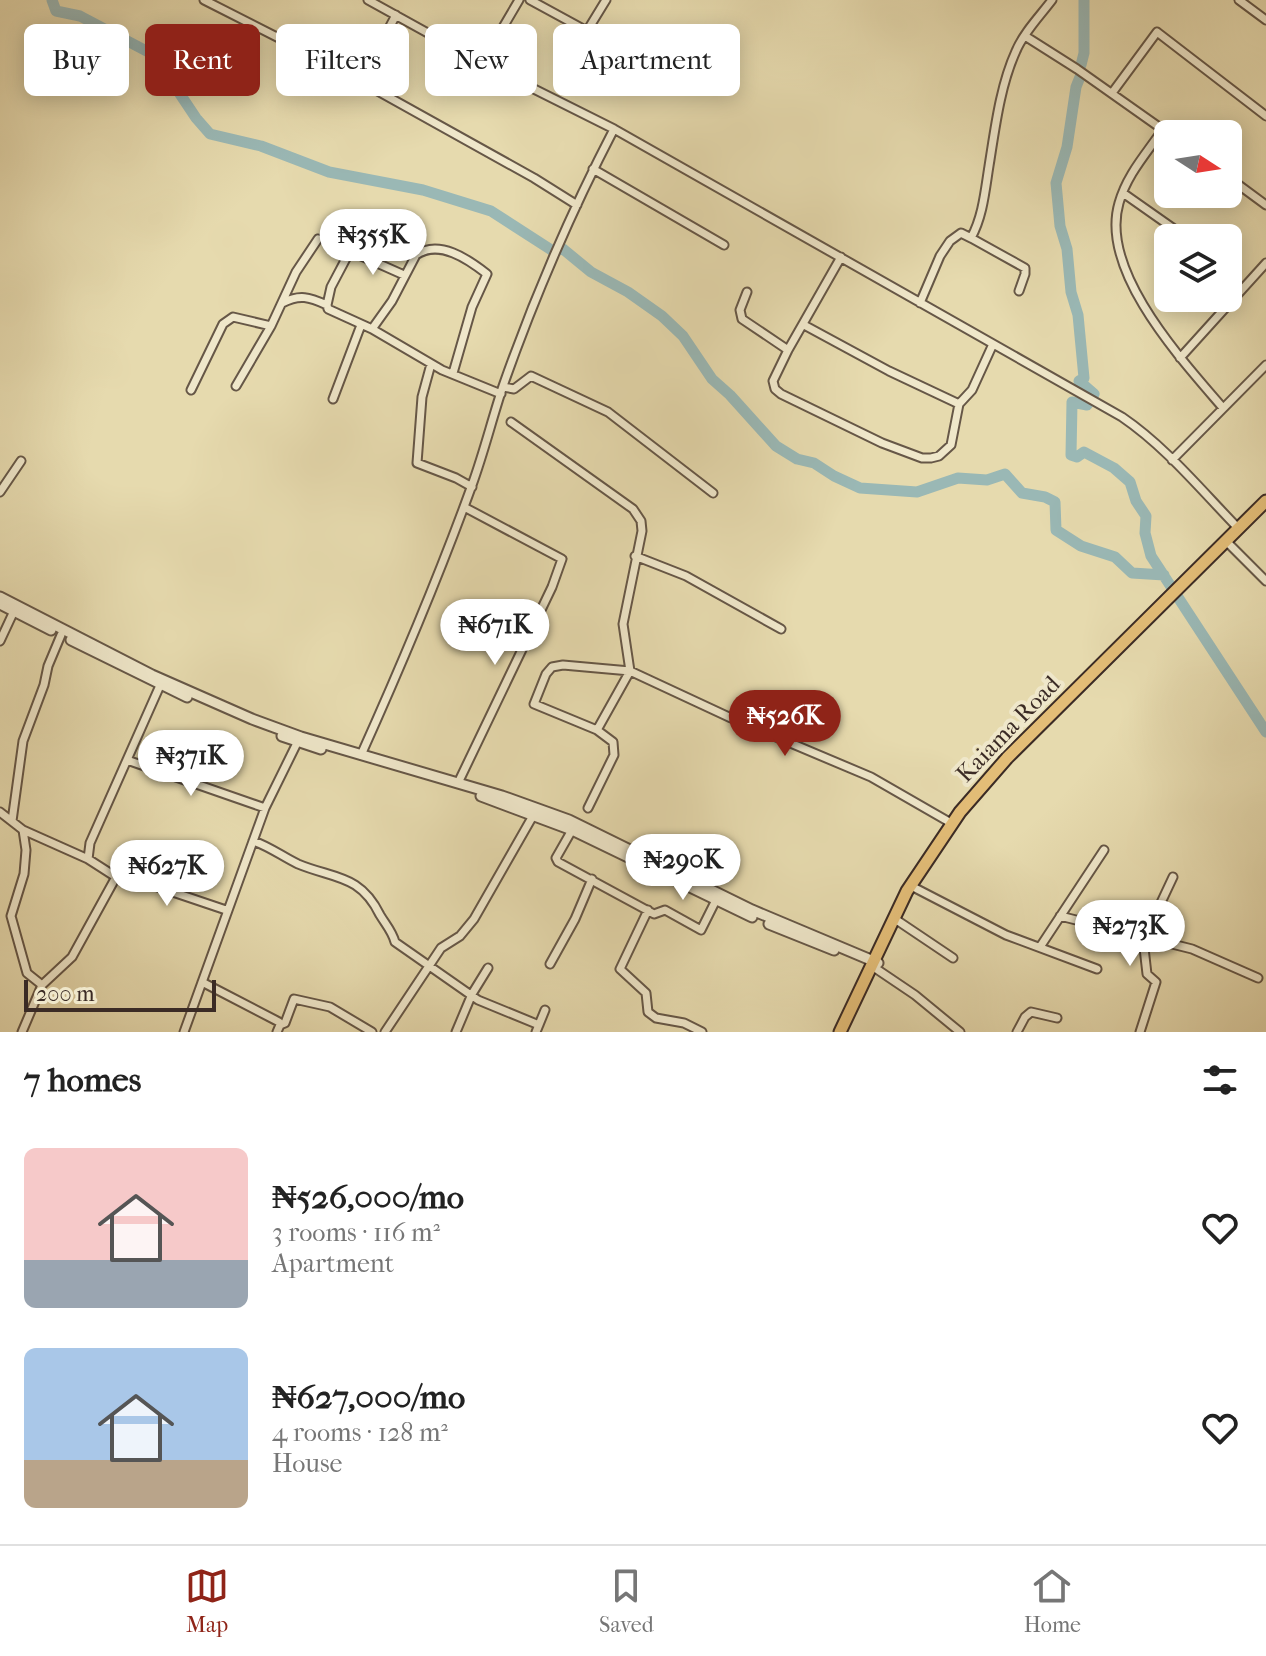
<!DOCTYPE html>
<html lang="en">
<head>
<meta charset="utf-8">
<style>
  body { margin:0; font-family:"IM FELL French Canon",serif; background:#f6f6f6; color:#222; height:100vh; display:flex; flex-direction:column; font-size:30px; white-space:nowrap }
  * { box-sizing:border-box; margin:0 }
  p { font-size:26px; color:#767676 }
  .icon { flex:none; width:44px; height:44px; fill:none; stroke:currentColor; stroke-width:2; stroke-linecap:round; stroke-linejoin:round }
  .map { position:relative; height:1032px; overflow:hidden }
  .panel { display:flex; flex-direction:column; background:#fff; flex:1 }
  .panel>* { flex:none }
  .guide { position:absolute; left:24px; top:24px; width:800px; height:72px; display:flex; gap:16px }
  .needle { width:52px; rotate:102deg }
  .controls { position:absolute; left:1154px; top:120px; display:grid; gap:16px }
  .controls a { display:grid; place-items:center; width:88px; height:88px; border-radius:12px; background:#fff; box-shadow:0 4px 20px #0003; font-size:40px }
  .scale { position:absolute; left:24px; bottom:20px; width:192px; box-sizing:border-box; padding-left:8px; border:4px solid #3b2b25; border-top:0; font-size:22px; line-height:28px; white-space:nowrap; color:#3b2b25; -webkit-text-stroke:6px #efe7ca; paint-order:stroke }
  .price { position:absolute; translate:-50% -68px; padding:0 18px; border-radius:28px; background:#fff; color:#222; font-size:26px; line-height:52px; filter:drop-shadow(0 2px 4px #0008) }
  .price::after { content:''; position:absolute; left:50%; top:48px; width:24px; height:18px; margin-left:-12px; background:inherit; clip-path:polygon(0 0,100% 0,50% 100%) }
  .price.selected { background:#8f2418; color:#fff }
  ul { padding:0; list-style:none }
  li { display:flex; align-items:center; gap:24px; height:200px; padding:0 24px }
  li span { display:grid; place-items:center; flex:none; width:224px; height:160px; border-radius:12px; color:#555 }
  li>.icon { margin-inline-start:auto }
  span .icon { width:96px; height:96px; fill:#fffc; stroke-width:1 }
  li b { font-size:34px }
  h2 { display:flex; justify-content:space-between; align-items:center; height:96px; padding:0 24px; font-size:34px }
  .pill { padding:0 28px; border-radius:12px; background:#fff; box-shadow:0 4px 20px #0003; font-size:28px; line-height:72px }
  .pill.selected { background:#8f2418; color:#fff }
  .tabs { display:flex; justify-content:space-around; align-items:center; height:112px; border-top:2px solid #e0e0e0; background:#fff; font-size:22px; color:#767676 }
  .tabs a { display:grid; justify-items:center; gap:4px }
  .tabs .selected { color:#8f2418 }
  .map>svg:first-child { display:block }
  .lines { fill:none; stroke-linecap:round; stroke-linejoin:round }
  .river { stroke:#9ab8b5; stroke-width:11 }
  .minor-casing { stroke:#665747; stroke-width:11 }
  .tertiary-casing { stroke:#665747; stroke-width:13 }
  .trunk-casing { stroke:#3b2b25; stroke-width:15 }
  .minor { stroke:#efe7ca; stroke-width:7 }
  .tertiary { stroke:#efe7ca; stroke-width:9 }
  .trunk { stroke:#e3bd77; stroke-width:11 }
  .labels { text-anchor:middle; stroke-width:8; stroke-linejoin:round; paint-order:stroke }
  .street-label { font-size:24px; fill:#3b2b25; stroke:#efe7ca }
</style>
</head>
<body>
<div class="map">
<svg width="1266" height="1032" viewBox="0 0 1266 1032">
  <rect width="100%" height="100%" fill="#e6daae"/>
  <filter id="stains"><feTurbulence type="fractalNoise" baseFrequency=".0025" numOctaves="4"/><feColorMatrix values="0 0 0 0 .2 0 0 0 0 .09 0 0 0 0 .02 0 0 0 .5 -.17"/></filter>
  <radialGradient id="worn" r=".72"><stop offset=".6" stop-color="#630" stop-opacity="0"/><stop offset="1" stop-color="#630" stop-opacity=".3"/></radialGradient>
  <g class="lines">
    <!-- river -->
    <path class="river" d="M52,0L56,11L80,16L154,55L196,118L210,134L261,146L329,172L423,190L491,211L553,251L563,249L591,272L628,292L662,316L683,336L712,379L730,395L776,446L797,459L814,463L834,476L860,488L917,492L958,478L987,480L1005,474L1022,493L1045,497L1055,502L1056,530L1081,546L1115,557L1132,573L1164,575
      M1081,65L1084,53V0
      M1080,77L1076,87L1067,147L1056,183L1060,226L1067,249L1071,292L1078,315L1084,378L1079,381L1094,394L1087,405L1072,402L1071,455L1077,457L1084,452L1114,468L1130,482L1136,501L1146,516L1145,533L1151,556L1266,732"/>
    <defs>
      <path id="minor" d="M204,0L322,60L534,178L577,205
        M368,0L482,63L614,129L1122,417C1166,447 1201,490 1238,528
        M530,0L587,31L606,0
        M1239,0L1266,20
        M1025,36L1077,69L1169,134
        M482,63L519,0
        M360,82L396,15
        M1112,93L1157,32L1266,116
        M1163,129C1147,153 1127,174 1119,203C1099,271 1182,360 1223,408
        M593,169L724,245
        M1228,177L1266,205
        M1123,193L1187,238
        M971,238L1025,268V274L1019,291
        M841,257L788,350L773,381L775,389L781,394L882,443L922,458H931L939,456L951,445L959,404L972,390L993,344
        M747,292L740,310L742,319L788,350
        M282,303C300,294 309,297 327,305L328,309L372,329L442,370L501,394
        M920,303L940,256L950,241L961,233L971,238C983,216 985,191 989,166C995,129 1000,86 1016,51C1024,32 1040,16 1052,0
        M327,305L331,287L350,251L404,275
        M804,325L889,371L959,404
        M372,329L392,301L416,255C439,239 468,259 487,274L472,307L453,373
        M1180,358L1266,263
        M431,364L422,397L417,463L456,478L472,487
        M236,386L271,326L296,272L318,239
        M503,387L514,389L531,376L608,412L713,493
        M191,390L223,324L233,317L271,326
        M333,399L361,325
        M511,422L633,509L641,521L642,531L623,624L630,671L597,730L613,742L614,755L588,808
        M1172,460L1266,365
        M0,492L21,461
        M1229,544L1266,581
        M635,556L686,576L781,629
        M0,641L14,611
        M597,730L534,704L546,674L552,667L563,665L630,671L731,718L871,777L951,823
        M361,755C401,666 439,576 472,485C484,452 492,419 503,386C534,298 571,212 614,129
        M127,760L265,808
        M458,783L552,587L562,559L464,507
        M0,812L23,830L88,859
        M12,821L23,741L44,685L48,666L61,635
        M23,830L26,850L24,874L11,916L27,973L42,985
        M572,830L556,858L558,862L654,914L665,910L701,930L716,900
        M253,841C269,846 283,857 298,864C334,879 360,874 380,915C386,925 392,931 395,942L478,1000L539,1025
        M116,877L140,881L226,910
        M915,888L1006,935L1097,969
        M648,910L620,969L646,993L648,1012L656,1018L684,1023L702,1032
        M1060,916L1192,949L1258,978
        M898,921L953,958
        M1149,940L1158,909L1173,877
        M1040,947L1104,850
        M550,964L575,919L592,879
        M875,968L915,995L960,1032
        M202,982L279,1022L280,1025
        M22,1032L42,985L72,957L116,877L88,859L90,843L162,681
        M184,1032L265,808L297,743
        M277,1032L280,1025L285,1023L294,999L330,1007L372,1032
        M385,1032L441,948L460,936L474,919L534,814
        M456,1032L472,994L488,968
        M536,1032L545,1010
        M1017,1032L1025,1017L1031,1012L1057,1018
        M1140,1032L1156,982L1147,974L1143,939"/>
      <path id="tertiary" d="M0,597L152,675L252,719L301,737L502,796L569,820L752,910L878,963
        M0,604L51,630
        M71,640L187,697
        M282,736L321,749
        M481,796L572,830L752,917
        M769,924L834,950"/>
      <path id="trunk" d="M840,1032L907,891L960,812L1007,758L1266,501"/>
    </defs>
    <!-- minor casing -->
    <use href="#minor" class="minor-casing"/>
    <!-- tertiary casing -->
    <use href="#tertiary" class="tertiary-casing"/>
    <!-- trunk casing -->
    <use href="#trunk" class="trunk-casing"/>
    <!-- minor -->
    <use href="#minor" class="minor"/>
    <!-- tertiary -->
    <use href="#tertiary" class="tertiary"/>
    <!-- trunk -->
    <use href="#trunk" class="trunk"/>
  </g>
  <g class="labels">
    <!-- street labels -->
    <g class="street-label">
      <text transform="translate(1008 729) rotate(-46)" y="8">Kaiama Road</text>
    </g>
  </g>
  <rect width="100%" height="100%" filter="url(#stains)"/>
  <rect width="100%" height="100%" fill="url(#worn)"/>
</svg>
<div class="controls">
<a><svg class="needle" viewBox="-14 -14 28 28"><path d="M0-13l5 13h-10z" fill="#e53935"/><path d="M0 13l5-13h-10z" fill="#767676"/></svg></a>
<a><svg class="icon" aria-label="layers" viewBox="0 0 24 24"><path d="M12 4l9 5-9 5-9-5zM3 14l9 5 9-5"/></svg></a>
</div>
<div class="scale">200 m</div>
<b class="price" style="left:373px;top:277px">₦355K</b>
<b class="price" style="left:495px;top:667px">₦671K</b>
<b class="price selected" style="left:785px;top:758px">₦526K</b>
<b class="price" style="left:191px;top:798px">₦371K</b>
<b class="price" style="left:683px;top:902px">₦290K</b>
<b class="price" style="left:167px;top:908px">₦627K</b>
<b class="price" style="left:1130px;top:968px">₦273K</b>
<div class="guide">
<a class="pill">Buy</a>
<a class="pill selected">Rent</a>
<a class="pill">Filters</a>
<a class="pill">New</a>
<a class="pill">Apartment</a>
</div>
</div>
<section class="panel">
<h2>7 homes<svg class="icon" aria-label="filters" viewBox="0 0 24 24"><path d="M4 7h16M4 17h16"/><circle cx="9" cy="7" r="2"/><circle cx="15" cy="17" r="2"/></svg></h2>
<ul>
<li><span style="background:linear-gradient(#f6c9c9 70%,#9aa5b1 0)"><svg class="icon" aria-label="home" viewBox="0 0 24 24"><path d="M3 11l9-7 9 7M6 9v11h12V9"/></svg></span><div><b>₦526,000/mo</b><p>3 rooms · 116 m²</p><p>Apartment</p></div><svg class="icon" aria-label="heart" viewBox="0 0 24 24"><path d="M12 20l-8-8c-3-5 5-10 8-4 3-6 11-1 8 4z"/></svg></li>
<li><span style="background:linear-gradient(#a9c7e8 70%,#b9a48a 0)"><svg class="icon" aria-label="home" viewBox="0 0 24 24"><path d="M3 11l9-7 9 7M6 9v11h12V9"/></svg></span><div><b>₦627,000/mo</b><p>4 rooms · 128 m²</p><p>House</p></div><svg class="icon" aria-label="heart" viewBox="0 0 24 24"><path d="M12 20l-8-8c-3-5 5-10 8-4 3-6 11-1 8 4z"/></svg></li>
</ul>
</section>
<nav class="tabs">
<a class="selected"><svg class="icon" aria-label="map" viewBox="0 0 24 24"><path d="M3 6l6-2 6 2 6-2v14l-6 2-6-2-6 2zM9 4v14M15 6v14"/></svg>Map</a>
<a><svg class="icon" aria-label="saved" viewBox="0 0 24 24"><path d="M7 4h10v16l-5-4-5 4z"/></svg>Saved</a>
<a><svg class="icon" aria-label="home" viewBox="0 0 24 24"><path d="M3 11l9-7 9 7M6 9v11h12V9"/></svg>Home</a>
</nav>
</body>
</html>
